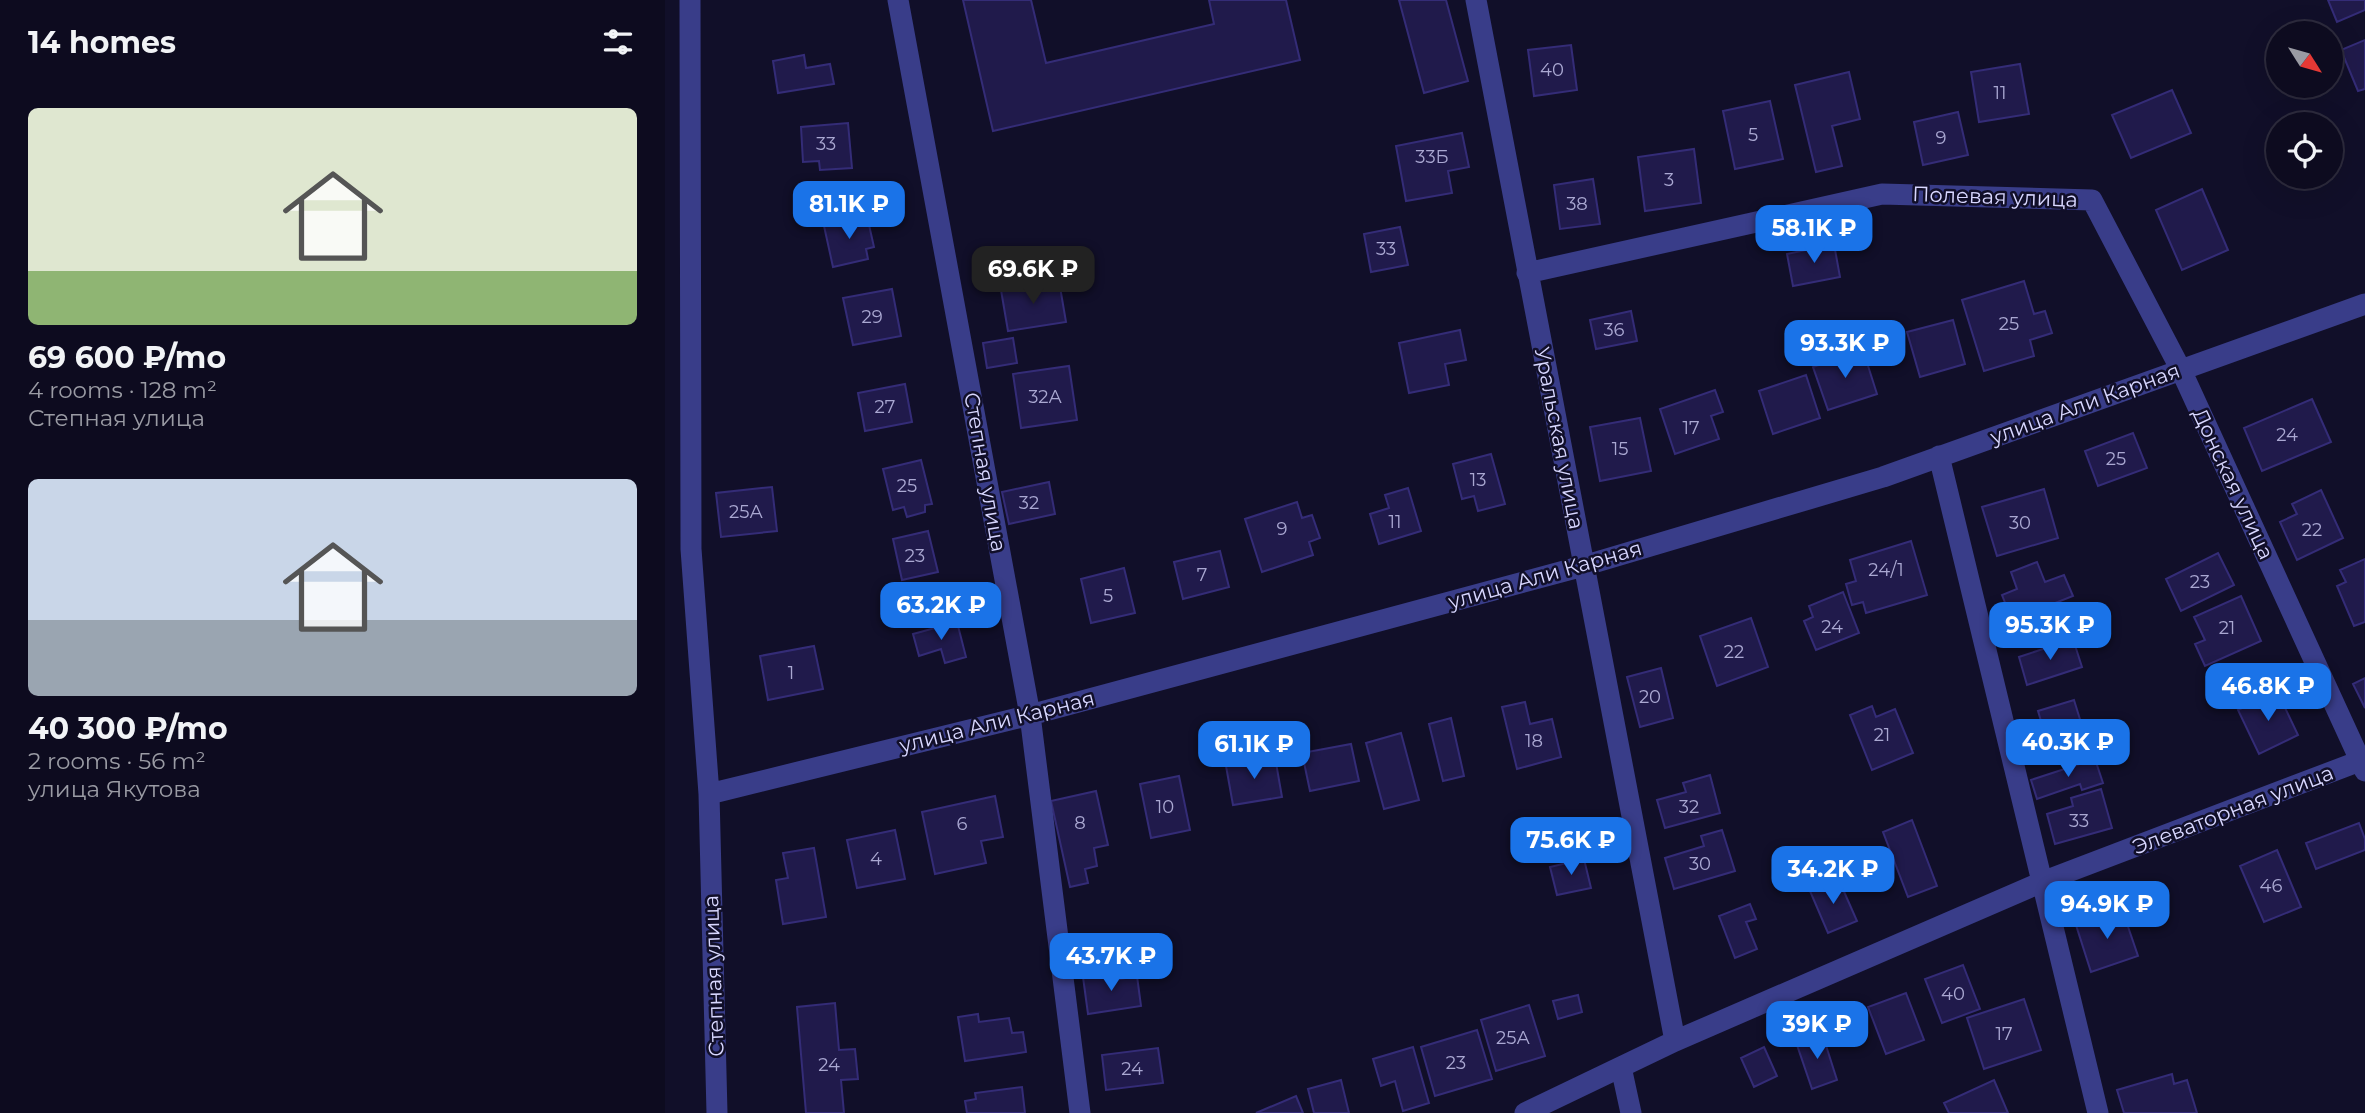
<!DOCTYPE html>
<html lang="en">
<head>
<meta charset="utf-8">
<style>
  body { margin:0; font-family:Montserrat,sans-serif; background:#1b192c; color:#f1f3f6; height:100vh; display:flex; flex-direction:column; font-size:26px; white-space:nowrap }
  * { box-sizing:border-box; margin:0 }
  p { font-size:23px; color:#9a9ba4 }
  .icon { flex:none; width:38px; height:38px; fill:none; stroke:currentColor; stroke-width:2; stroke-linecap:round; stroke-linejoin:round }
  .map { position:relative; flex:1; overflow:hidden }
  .drawer { display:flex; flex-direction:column; background:#0d0b1f; width:665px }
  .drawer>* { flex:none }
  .needle { width:46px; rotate:127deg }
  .tools { position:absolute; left:1601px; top:21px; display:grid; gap:14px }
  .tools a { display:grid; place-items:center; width:77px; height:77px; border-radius:50%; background:#0d0b1f; box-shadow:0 7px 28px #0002,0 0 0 2px #2d2b3d; font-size:35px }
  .price { position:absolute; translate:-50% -60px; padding:0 16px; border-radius:14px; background:#1a73e8; color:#fff; font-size:23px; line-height:46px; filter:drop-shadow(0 2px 4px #0008) }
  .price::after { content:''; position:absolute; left:50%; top:42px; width:21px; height:16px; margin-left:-10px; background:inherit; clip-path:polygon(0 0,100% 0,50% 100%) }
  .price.on { background:#222; color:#fff }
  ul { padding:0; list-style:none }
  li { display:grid; align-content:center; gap:14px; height:371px; padding:0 28px }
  li span { display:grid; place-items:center; height:217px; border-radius:10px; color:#555 }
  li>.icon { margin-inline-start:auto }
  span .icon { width:126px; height:126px; fill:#fffc; stroke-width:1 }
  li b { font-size:30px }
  h2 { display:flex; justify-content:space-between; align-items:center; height:84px; padding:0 28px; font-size:30px }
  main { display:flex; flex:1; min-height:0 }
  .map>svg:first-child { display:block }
  .building { fill:#201a4b; stroke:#342c77; stroke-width:2 }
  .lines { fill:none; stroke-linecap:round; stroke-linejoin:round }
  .street { stroke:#393d89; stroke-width:21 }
  .labels { text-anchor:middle; stroke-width:5; stroke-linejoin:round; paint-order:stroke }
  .number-label { font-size:18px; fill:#aaa8d2 }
  .street-label { font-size:21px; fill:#d8d7ff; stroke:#110f29 }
</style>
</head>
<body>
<main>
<section class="drawer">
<h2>14 homes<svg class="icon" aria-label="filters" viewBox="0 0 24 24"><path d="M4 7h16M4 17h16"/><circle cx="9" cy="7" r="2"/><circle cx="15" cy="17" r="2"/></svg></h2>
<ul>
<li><span style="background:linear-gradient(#dfe7d0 75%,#8fb573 0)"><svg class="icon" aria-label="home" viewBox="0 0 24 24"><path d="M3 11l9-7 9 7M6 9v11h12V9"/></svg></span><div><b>69 600 ₽/mo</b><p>4 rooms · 128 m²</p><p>Степная улица</p></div></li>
<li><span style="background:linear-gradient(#c9d6e8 65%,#9aa5b1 0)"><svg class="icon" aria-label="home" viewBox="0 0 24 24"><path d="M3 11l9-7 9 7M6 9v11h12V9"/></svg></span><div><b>40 300 ₽/mo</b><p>2 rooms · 56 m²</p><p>улица Якутова</p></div></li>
</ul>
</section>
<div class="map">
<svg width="1700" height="1113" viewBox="0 0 1700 1113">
  <rect width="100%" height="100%" fill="#110f29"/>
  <!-- building -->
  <path class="building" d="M298,0H366L381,63L549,24L544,0H621L635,60L328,131Z
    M734,0H781L803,81L759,93Z
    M1663,0H1700V10L1672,22Z
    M1700,40V89L1693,91L1676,50Z
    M906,45L912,90L869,96L863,50Z
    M139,55L141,68L165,64L169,84L113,93L108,61Z
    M1355,64L1364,114L1314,122L1306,72Z
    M1184,72L1195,119L1167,126L1177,166L1151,172L1130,85Z
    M1507,90L1526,133L1466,158L1447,115Z
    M1105,101L1118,159L1070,169L1058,111Z
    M1293,112L1303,155L1258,165L1249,122Z
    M183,123L187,168L155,170L154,161L138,162L136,127Z
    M797,133L804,167L783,171L787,193L741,201L731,146Z
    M1029,149L1036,203L980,211L973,157Z
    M928,179L935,224L895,229L889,185Z
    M1537,189L1563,250L1517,270L1491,210Z
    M202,216L209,247L201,249L203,259L168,267L159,226Z
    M735,227L743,265L706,272L699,234Z
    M1169,244L1175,277L1128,286L1122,254Z
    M394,281L401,322L343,331L336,290Z
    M1359,281L1369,314L1380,311L1387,333L1365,340L1369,356L1319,371L1297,300Z
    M227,289L236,336L188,345L178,298Z
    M966,311L972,341L931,349L925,320Z
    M1288,320L1300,364L1255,377L1242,332Z
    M795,330L801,360L780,364L784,385L744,393L734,343Z
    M348,338L352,363L322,368L318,343Z
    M1198,350L1212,394L1163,410L1148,367Z
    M404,366L412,420L356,428L348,374Z
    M1141,375L1155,418L1108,434L1094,391Z
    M240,384L247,422L200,431L193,393Z
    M1050,390L1058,412L1046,416L1054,439L1010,454L995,409Z
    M1647,399L1666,442L1597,471L1579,428Z
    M975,418L986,471L935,481L925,427Z
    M1468,433L1482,468L1433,486L1420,451Z
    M826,454L840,504L813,511L809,496L797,499L788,464Z
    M256,460L267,504L260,505V512L242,517L239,507L228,510L218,469Z
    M384,482L390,514L344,524L337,492Z
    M107,487L112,531L56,537L51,493Z
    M743,488L756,531L714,544L705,514L724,508L720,495Z
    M1379,489L1393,538L1332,556L1317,507Z
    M1656,490L1678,538L1632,560L1615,522L1632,514L1627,504Z
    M632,502L637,518L647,515L655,538L644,542L648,555L597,572L580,519Z
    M263,531L273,572L237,580L228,539Z
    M1246,541L1262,595L1201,613L1198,602L1187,605L1181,584L1191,581L1185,560Z
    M555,551L564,587L518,599L509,562Z
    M1553,553L1569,585L1516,611L1501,579Z
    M1700,559V622L1689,626L1672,586L1681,582L1675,570Z
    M1372,562L1380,582L1399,575L1408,596L1347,620L1337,595L1352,589L1346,572Z
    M459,568L470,613L426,623L416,579Z
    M1178,592L1194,633L1151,650L1139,621L1148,617L1144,606Z
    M1576,596L1596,641L1540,666L1530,644L1540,640L1529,617Z
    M1086,618L1103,667L1052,686L1035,636Z
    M292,622L301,657L280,663L276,649L254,656L248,634Z
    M1408,639L1417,667L1362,685L1354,657Z
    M149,646L158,689L103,700L95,656Z
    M996,668L1008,718L975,727L962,677Z
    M1700,678V708L1688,684Z
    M1612,691L1633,735L1594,754L1573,710Z
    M1409,700L1418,729L1392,737L1390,728L1379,731L1373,711Z
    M860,702L865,724L887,719L896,757L852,769L837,707Z
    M1207,706L1211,717L1230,709L1248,753L1207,770L1185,715Z
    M786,718L799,776L778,781L764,724Z
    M736,733L754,800L719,809L701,743Z
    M686,744L694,781L645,791L637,753Z
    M610,757L617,797L568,805L561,766Z
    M1430,759L1438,783L1417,790L1415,784L1372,799L1366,780Z
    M1045,775L1055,813L1000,828L992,800L1021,792L1018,783Z
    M514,776L525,830L486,838L475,784Z
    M1436,789L1447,828L1390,844L1382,814L1408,806L1406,798Z
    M431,791L443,845L429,848L432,866L420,869L423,883L405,887L386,801Z
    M330,796L338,837L316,841L321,863L270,874L257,812Z
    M1247,820L1272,886L1243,897L1218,832Z
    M1694,823L1700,839V850L1651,869L1641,843Z
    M230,830L240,879L192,888L182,840Z
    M1057,830L1070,871L1009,889L1000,858L1039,846L1036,836Z
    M149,848L161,917L118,924L111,880L123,878L118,853Z
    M1612,850L1636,907L1599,922L1575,866Z
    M919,859L926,888L892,895L885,867Z
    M1173,878L1192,921L1163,933L1145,891Z
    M1085,904L1091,919L1081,922L1092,949L1070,958L1054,916Z
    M1457,909L1473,956L1426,972L1411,925Z
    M1298,965L1315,1009L1277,1023L1260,979Z
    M454,971L455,979L472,976L476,1006L423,1014L418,977Z
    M1241,993L1259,1040L1221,1054L1203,1007Z
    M913,995L917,1012L893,1019L888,1001Z
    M1359,999L1376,1050L1319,1069L1302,1018Z
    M170,1003L174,1050L190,1049L193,1079L176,1080L179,1113H141L132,1007Z
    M864,1005L880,1056L831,1071L816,1020Z
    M313,1014L314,1022L344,1018L347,1033L358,1032L361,1052L300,1061L293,1017Z
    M812,1030L827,1079L770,1096L756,1047Z
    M1157,1033L1172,1080L1147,1089L1131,1042Z
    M748,1047L764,1103L738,1111L730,1081L716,1086L708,1059Z
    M1099,1047L1112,1076L1089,1087L1076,1058Z
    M493,1048L498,1083L441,1090L437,1055Z
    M1507,1074L1509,1084L1522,1080L1532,1113H1459L1452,1090Z
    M676,1080L684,1113H649L643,1089Z
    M1329,1080L1343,1113H1284L1279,1103Z
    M357,1087L360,1113H302L300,1101L311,1099L310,1093Z
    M631,1096L638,1113H591Z"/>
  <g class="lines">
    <!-- street -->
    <path class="street" d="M25,0L26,549L44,794L52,1113
      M233,0L365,715L415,1113
      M811,0L1010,1041
      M862,273L1217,194L1427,200L1516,370L1700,771
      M1274,456L1433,1113
      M44,794L365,715L918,566L1218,477L1700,304
      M956,1067L966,1113
      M860,1113L1010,1041L1377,882L1700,759"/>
  </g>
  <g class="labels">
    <!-- number labels -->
    <g class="number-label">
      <text x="887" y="76">40</text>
      <text x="1335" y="99">11</text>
      <text x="1088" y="141">5</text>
      <text x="1276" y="144">9</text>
      <text x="161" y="150">33</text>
      <text x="767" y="163">33Б</text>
      <text x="1004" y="186">3</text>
      <text x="912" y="210">38</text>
      <text x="721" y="255">33</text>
      <text x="207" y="323">29</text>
      <text x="1344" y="330">25</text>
      <text x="949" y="336">36</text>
      <text x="380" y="403">32А</text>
      <text x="220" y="413">27</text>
      <text x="1026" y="434">17</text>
      <text x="1622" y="441">24</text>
      <text x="955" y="455">15</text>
      <text x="1451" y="465">25</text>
      <text x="813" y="486">13</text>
      <text x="242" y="492">25</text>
      <text x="364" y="509">32</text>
      <text x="81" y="518">25А</text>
      <text x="730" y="528">11</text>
      <text x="1355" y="529">30</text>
      <text x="617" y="535">9</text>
      <text x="1647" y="536">22</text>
      <text x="250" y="562">23</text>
      <text x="1221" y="576">24/1</text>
      <text x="537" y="581">7</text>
      <text x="1535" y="588">23</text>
      <text x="443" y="602">5</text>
      <text x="1167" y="633">24</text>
      <text x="1562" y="634">21</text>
      <text x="1069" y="658">22</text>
      <text x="126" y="679">1</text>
      <text x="985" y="703">20</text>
      <text x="1217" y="741">21</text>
      <text x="869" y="747">18</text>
      <text x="500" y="813">10</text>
      <text x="1024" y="813">32</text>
      <text x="1414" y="827">33</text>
      <text x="415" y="829">8</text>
      <text x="297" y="830">6</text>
      <text x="211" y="865">4</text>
      <text x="1035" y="870">30</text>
      <text x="1606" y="892">46</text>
      <text x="1288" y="1000">40</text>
      <text x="1339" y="1040">17</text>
      <text x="848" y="1044">25А</text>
      <text x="791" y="1069">23</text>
      <text x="164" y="1071">24</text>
      <text x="467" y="1075">24</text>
    </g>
    <!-- street labels -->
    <g class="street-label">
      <text transform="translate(1330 197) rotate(2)" y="7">Полевая улица</text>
      <text transform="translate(1420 404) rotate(-20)" y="7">улица Али Карная</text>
      <text transform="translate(894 438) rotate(79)" y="7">Уральская улица</text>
      <text transform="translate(320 472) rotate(80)" y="7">Степная улица</text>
      <text transform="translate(1568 484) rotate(65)" y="7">Донская улица</text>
      <text transform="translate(880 575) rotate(-16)" y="7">улица Али Карная</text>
      <text transform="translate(332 722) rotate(-14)" y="7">улица Али Карная</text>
      <text transform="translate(1568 810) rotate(-21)" y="7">Элеваторная улица</text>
      <text transform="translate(49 976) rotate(-92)" y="7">Степная улица</text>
    </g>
  </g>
</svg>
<div class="tools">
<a><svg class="needle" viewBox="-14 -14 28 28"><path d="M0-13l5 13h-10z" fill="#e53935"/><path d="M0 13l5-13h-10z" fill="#9a9ba4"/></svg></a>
<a><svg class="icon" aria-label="locate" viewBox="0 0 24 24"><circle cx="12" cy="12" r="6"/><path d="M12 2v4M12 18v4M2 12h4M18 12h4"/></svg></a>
</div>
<b class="price" style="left:184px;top:241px">81.1K ₽</b>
<b class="price" style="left:1149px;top:265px">58.1K ₽</b>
<b class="price on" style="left:368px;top:306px">69.6K ₽</b>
<b class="price" style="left:1180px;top:380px">93.3K ₽</b>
<b class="price" style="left:276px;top:642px">63.2K ₽</b>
<b class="price" style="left:1385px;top:662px">95.3K ₽</b>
<b class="price" style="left:1603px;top:723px">46.8K ₽</b>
<b class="price" style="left:1403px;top:779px">40.3K ₽</b>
<b class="price" style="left:589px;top:781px">61.1K ₽</b>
<b class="price" style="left:906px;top:877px">75.6K ₽</b>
<b class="price" style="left:1168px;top:906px">34.2K ₽</b>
<b class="price" style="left:1442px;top:941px">94.9K ₽</b>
<b class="price" style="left:446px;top:993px">43.7K ₽</b>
<b class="price" style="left:1152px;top:1061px">39K ₽</b>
</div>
</main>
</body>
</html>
